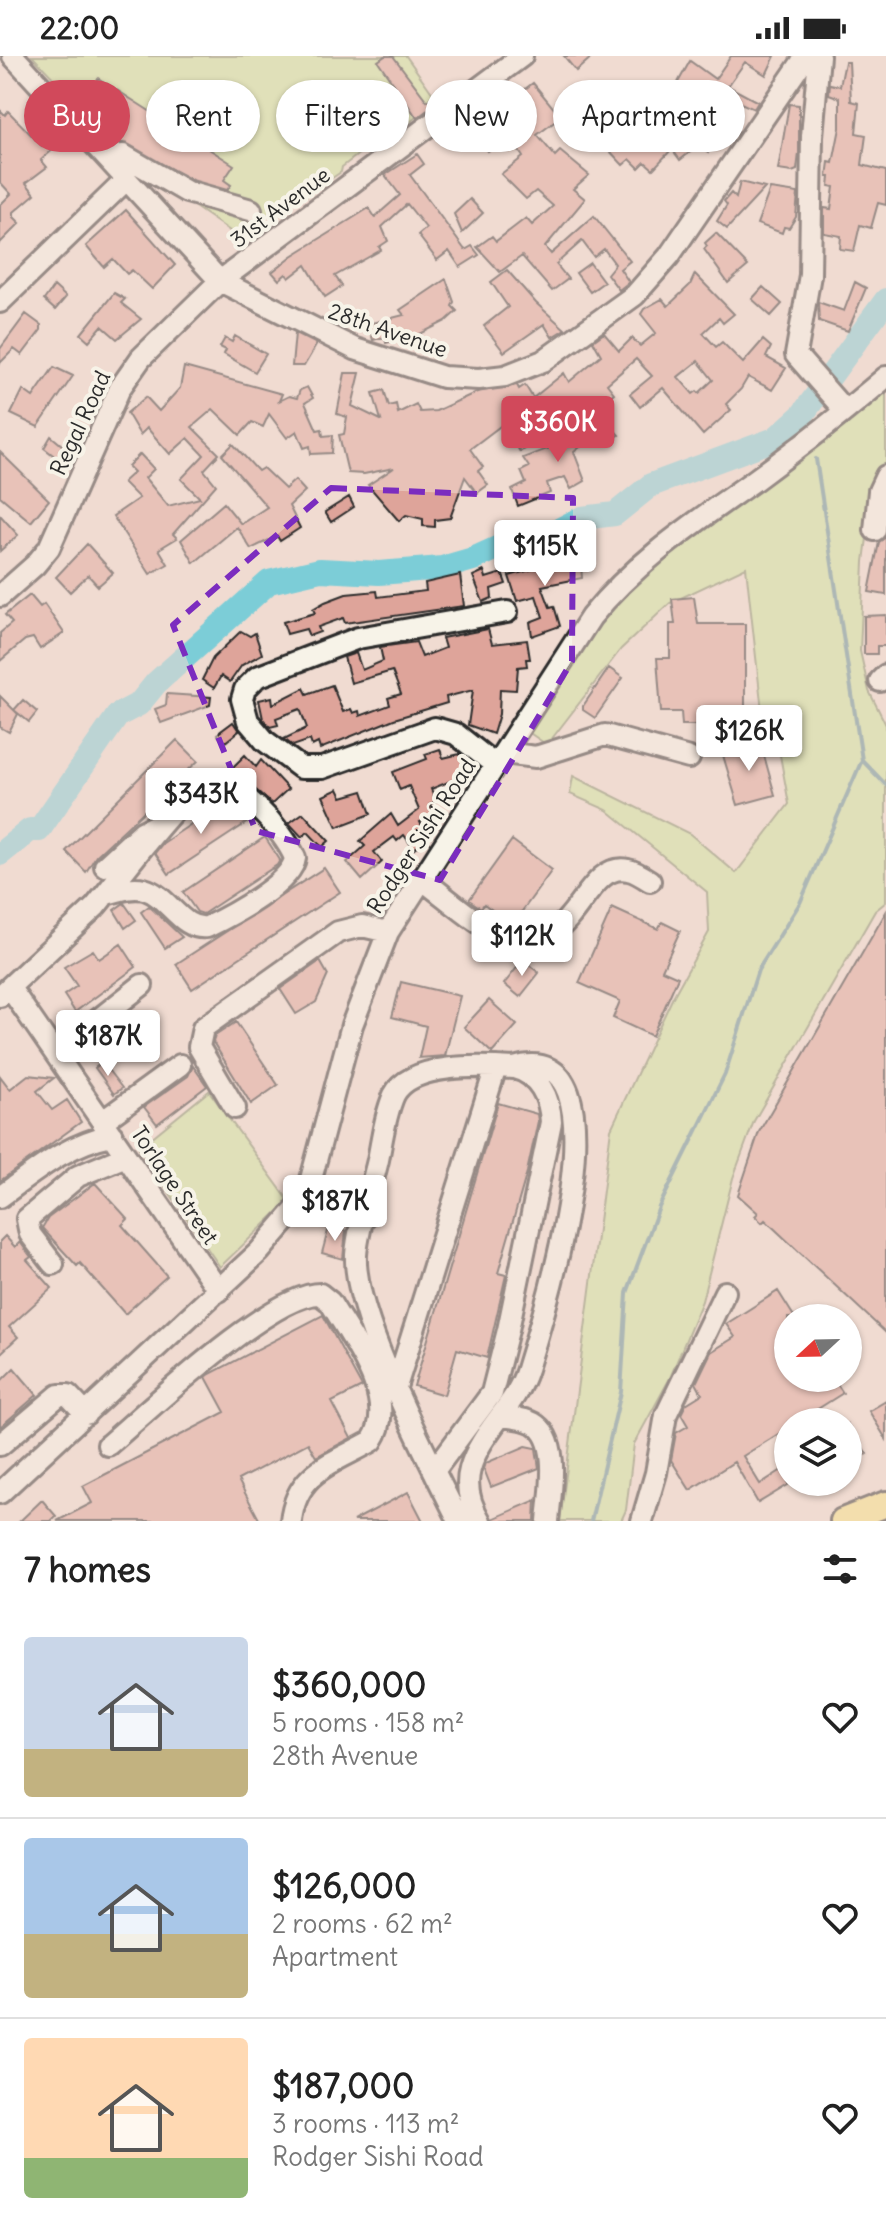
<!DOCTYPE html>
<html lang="en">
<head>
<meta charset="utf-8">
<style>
  body { margin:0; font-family:Delius,sans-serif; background:#f2f2f2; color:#222; height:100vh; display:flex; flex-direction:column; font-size:30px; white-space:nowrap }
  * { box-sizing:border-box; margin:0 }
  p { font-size:26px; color:#767676 }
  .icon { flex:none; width:44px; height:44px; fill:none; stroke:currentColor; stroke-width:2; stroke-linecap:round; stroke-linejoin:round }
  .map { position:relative; height:1465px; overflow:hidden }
  .panel { display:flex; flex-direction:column; background:#fff; flex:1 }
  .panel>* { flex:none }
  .hud { position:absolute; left:24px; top:24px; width:838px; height:72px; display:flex; gap:16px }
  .needle { width:52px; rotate:248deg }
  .controls { position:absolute; left:774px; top:1248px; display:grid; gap:16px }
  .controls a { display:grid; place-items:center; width:88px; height:88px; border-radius:50%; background:#fff; box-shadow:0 2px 6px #0004; font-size:40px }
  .price { position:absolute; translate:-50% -68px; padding:0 18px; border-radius:8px; background:#fff; color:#222; font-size:26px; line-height:52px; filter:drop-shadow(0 2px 4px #0008) }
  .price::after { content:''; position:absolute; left:50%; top:48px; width:24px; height:18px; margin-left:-12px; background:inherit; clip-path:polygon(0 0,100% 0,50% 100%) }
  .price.active { background:#d1495b; color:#fff }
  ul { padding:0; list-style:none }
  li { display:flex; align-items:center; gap:24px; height:200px; padding:0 24px }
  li+li { border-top:2px solid #e0e0e0 }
  li span { display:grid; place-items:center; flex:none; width:224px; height:160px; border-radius:8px; color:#555 }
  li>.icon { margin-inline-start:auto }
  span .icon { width:96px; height:96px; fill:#fffc; stroke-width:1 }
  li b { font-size:34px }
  h2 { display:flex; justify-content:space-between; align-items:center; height:96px; padding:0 24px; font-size:34px }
  .pill { padding:0 28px; border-radius:36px; background:#fff; box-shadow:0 2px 6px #0004; font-size:28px; line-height:72px }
  .pill.active { background:#d1495b; color:#fff }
  .status { display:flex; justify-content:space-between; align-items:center; height:56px; padding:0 40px; background:#fff; direction:ltr }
  .status svg { height:22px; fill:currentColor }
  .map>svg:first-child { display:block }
  .green { fill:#cce69c; stroke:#7c8864; stroke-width:2 }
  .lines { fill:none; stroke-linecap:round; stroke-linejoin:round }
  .stream { stroke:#5c8c92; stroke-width:4 }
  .river { stroke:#7ccdd7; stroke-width:24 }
  .building { fill:#dea49a; stroke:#2b2b2b; stroke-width:2; fill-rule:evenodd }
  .minor-casing { stroke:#2b2b2b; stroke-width:26 }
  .major-casing { stroke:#2b2b2b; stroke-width:30 }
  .minor { stroke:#f7f3e8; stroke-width:20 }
  .major { stroke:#f7e281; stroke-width:24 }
  .marked { fill:none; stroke:#7b2cbf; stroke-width:6; stroke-dasharray:16 10; stroke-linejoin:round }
  .labels { text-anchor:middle; stroke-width:8; stroke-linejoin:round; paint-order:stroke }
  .street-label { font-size:22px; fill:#2b2b2b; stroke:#f7f3e8 }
</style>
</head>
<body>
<div class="status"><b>22:00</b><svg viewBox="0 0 49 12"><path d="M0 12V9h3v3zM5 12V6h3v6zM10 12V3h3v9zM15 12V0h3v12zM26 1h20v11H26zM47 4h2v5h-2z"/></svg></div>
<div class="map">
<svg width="886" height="1465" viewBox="0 0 886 1465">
  <rect width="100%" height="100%" fill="#f0dbd1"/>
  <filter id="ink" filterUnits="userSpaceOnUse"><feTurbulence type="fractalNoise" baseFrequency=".0125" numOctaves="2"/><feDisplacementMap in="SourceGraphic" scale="16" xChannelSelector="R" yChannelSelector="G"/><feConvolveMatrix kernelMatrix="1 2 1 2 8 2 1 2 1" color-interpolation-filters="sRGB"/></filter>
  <g filter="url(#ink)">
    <!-- green -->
    <path class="green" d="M32,0H406L440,48L419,64L416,61L372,98L360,97L342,111L341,116L306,140L233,177L160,127L164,120L89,72L67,36Z
      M886,323V412L872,442L864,506L860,595L869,635L886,669V846L875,855L754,1065L733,1122L702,1245L670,1322L634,1388L626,1454L621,1465H560L611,1073L673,941L709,876L707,836L607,754L570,738L573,720L690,778L736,817L789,748L775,672L764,673L746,511L670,547L621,593L547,689L521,671L591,562Z
      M209,1035L289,1145L220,1211L139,1092Z"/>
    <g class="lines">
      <!-- stream -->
      <path class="stream" d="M802,374V359
        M816,403L862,704L886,729
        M591,1465L621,1336L627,1237L659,1151L725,1018L758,914L800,847L862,704"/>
      <!-- river -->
      <path class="river" d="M0,798L30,774H39L118,659L139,648L156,627L269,526L320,514L379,517L442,512L473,503L517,483L549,479L582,462L615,458L651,429L775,383L802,359L886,244"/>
    </g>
    <!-- building -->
    <path class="building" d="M385,0H393L427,45L433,40L438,46L417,62L378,5Z
      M564,0H593L576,15Z
      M731,0H775L766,19L745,6L728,30L758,46L754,53L705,31L692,51L720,71L708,97L698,90L680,104L672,93L653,113L645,106L639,112L630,103L623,109L608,93L666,48L690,5L715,23Z
      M845,6H849L851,45L859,47L856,77L866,79L862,109L886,115V149L878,147L871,172L860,169L854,195L840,193L841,180L824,177V152L831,153L834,131L829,130L830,121H827L829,106L833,107L840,72V42L829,38L830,28L840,30Z
      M98,22L234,109L224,124L231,129L227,134L192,124L99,75L72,43L80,32L88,37Z
      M533,27L561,61L537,79L555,100L560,95L589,119L573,133L585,143L545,191L551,198L594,160L630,205L620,213L629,226L619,234L607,218L615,208L604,193L594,201L582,185L556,208L568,223L552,235L522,200L500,216L477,191L492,180L496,185L526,162L532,169L553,150L536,135L526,143L501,118L523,101L509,80L531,60L516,40Z
      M789,48L799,49V97L797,114L792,116L778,114Z
      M0,54L5,59L8,55L42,90L60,76L66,82L41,104L47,111L26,127L35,138L14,156V161L20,167L0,187V149L11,138L0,126Z
      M490,64L504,83L488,95L472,74Z
      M417,98L424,108L410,119L465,194L472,190L479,199L460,211L449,195L437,204L418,179L426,172L407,148L382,171L388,185L379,191L381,194L335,220L342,230L325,241L306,209L289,222L286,218L279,224L272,216L292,200L369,152L375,161L400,139L385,119Z
      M740,126L765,132L727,173L717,165L727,149L724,145L731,137L736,142Z
      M770,133L798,137L796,161L789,172L784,171L782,177L757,168Z
      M470,143L483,157L462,177L454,158Z
      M126,154L175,209L152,233L132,214L127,218L113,203L104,211L86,190Z
      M716,177L748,210L728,227L704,193L707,190L705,187Z
      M590,207L604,226L590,236L576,217Z
      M507,214L536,247L565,273L552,281L544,268L504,296L484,270L508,251L491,226Z
      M695,218L734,258L723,267L719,262L703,277L716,291L722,286L743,307L763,284L771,291L766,301L786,312L772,334L748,321L741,333L726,348L731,354L703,379L663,332L640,351L630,338L652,320L636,303L607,328L614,337L589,358L581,348L520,396L503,368L470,393L483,411L478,415L488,429L477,437L465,421L450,462L435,464V471L423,470V463L406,459L399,465L368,429L394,412L364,418L348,417L339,379L344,378L347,361L337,358L345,317H360L352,350L381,364L373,337L384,334L389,350L396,348L398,357L416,348L420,356L436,355L477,336L517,329L519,333L525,329L533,342L564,317L569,326L601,299L593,285L604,277L619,295L632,282L640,290L656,277L641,258L644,253L662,243L668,250L690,229ZM698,305L713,324L699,337L697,335L693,338L678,321Z
      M446,223L454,246L452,250L457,255L446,265L418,279L386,287L385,281L373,284L368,268L404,259L400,254Z
      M855,226L866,232L848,275L819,265L818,246L844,255Z
      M54,230L66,241L55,254L44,244Z
      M763,231L782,248L771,260L752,243Z
      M114,237L125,243L121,247L141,263L117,283L102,270L89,285L81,278Z
      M26,258L41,269V274L22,299L14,293L0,307V293Z
      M295,277L317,288L304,310H292Z
      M235,280L266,298L255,316L224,298L226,294L220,291L225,282L232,286Z
      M54,311L73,320L38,371L11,358L23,334L33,341Z
      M184,311L282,338L279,345L289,340L297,342L300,334L307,331L313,342L305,347L317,374L322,373L323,380L333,379L332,397L311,398L310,390L304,392L297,375L287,382L269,358L263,371L252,366L240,379L213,353L192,371L219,398L204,414L216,429L173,478L177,482L159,493L168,508L150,518L113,460L139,442L123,426L134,416L128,410L140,398L154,413L145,422L168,450L200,442L181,423L204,399L188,382L170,398L147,372L140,379L127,357L146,341L159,355L180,332Z
      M600,359L619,379L608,386L600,375L574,396L585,425L571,433L565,421L547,427L550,437L518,450L512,434L526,427L521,415L529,411L523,402L584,379L580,374Z
      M51,380L69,395L61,405L44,392Z
      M233,388L258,415L263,412L285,433L295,424L305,435L289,450L300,472L280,485L277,480L251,493L237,471L194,507L181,484L224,447L241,468L267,451L222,399Z
      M0,396L49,444L31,466L0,440Z
      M349,441L354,451L331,466L325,456Z
      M0,459L18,479L0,495Z
      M886,481V539L869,536L879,486Z
      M87,488L113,517L98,530L88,519L70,536L56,521Z
      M573,499L575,509H581L582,522L542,530L550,551L554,550L560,570L532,580L530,566L543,561L536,540L517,545L509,520L547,509L546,503Z
      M484,515L486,522L502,517L506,528L491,533L492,542L483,546L473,520Z
      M460,519L464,550L345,567L343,562L318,571L320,576L309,580L306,573L287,578L283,566L315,557L313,553L325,546L346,538L377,535L378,541L426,535L425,527Z
      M30,539L40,551L44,548L64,577L40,593L33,582L25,584L0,605V577L12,567L5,559Z
      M694,541L698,568H745V669H682L681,656H661L657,602H670V568H675L672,543Z
      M886,559V590H877V598H864V560Z
      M488,573L492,588L527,584L530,603H526L527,610L518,611L516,634L500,633L499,658L493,678L468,669L473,634L446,641L447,647L394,663L320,693L318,687L312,690L310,684L293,690L284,683L307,672L300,653L276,662L278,669L270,671L263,663L259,644L272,641L273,648L304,632L307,638L332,629L343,656L351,653L353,657L359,655L360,660L390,649L388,642L401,638L392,615L351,627L344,601L356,597L362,614L383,605L380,591L416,586L422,601L445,592L442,582Z
      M241,575L250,580L255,577L262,598L242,609L230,626L221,620L214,632L202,624L213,602Z
      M609,612L623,622L595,662L583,654V650Z
      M167,638L211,641L210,649L161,667L155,653L166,649Z
      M0,640L14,654L23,644L37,656L29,666L14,654L18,658L9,676L0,671Z
      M233,666L239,675L224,687L217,678Z
      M177,684L198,705L96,800L86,816L66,795Z
      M760,685L775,739L738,749L722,696Z
      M440,693L443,702L460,698L467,724L454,728L453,724L431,733L436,745L430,748L435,760L420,766L428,782L414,793L404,779L397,785L394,781L374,796L382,806L362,824L347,806L365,790L360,785L391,758L398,770L419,754L409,730L400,734L393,716L427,703L425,698Z
      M245,699L256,711L261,704L288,733L272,748L231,713Z
      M338,733L342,741L363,735L371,758L337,771L323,740Z
      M227,744L251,764L169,818L155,797L163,787Z
      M303,757L329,785L322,791L308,776L302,781L289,767Z
      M265,781L280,804L277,809L203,858L197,856L183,836Z
      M512,784L552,814L512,869L484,848L481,852L469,844Z
      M324,812L340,836L192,933L176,908Z
      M124,847L136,864L125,872L114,854Z
      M149,850L182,881L165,892L141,856Z
      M612,852L658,873L662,866L680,875L662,914L678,921L652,980L613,962L620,945L579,927Z
      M886,856V1277L765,1164L762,1167L755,1160L758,1157L738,1139L759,1076Z
      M121,888L136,911L75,956L64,939L77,930L64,911L93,894L99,903Z
      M523,904L539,917L520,941L504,928Z
      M320,905L328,919L316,946L296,958L280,933Z
      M401,926L460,940L445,1000L419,1002L426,970L392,961Z
      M489,944L517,969L492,997L464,971Z
      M236,966L278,1029L251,1048L213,986L215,980Z
      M102,1006L122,1032L114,1038L95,1012Z
      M193,1010L207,1030L157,1068L144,1051L188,1020Z
      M28,1019L54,1022L37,1035L52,1054L67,1044L81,1066L0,1125V1020L10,1033Z
      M498,1047L537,1058L538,1065L527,1116L498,1217L506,1219L487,1302L457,1293L444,1339L414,1330Z
      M95,1127L128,1163L122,1169L167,1220L125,1258L80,1207L77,1210L42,1172L48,1162Z
      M329,1171L346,1175L343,1203L322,1197Z
      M5,1180L15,1191L20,1186L31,1201L27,1204L52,1232L9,1271L18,1281L0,1298V1185Z
      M778,1235L795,1262H788V1322H833L843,1337L797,1366H788V1372L743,1400L760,1428L788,1410V1429L758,1447L734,1406L690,1434L671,1404L676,1377L688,1370L681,1358L686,1348L702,1338L696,1327L711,1296L735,1281L726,1268Z
      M323,1259L362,1331L332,1346L351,1382L316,1401L308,1387L238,1424L260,1465H57L92,1447L83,1430L225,1356L206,1321L210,1318Z
      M14,1312L37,1339L0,1371V1326Z
      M886,1345V1383L869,1355Z
      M848,1369L867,1398L848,1410Z
      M526,1390L536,1392L539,1412L491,1431L484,1413L486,1407Z
      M408,1436L423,1465H353Z
      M42,1444L56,1460L51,1465H20Z
      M536,1444L535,1465H493L492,1463Z"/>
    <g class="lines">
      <defs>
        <path id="minor" d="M13,0L220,225L355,293L443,321L479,323L505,320L543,305L635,239L669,200L806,0
          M819,0L812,80L810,219L796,299L845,355
          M106,101L123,99L187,136L251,154
          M0,246L126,124
          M875,474L879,435L886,420
          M0,540L35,509L49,492L120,332L141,302L220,225L522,0
          M880,625L886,619
          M504,697L536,701L605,679L689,702
          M495,709L456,678L435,672L322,712H301L265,685L248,665L242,643L245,633L257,621L358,582L507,556
          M105,810L142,776L160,767
          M420,822C447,841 477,871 508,882C575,905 582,804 628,814C635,815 644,821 650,825
          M10,932L219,1235
          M0,940L95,851C121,820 175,745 205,726C236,720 284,775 295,802C292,827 230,860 207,871C181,875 168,839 144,833C131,830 118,835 106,838
          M56,997L142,929
          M235,1052L199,991L203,972L338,876L362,870L388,876
          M103,1065L180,1009
          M307,1132L349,1148L365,1161
          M0,1141C37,1114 67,1088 112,1079
          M53,1208L30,1178L27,1163L78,1120L126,1100
          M396,1331L496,1011
          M502,1360C512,1362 524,1362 533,1367C562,1383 550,1439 548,1465
          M0,1389L59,1339H68L86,1358
          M108,1389C148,1355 271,1237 320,1238L330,1246C351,1282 400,1344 372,1385C334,1407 296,1415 291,1465
          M434,1415L492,1337L508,1274L551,1066C550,1042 539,1018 514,1012C482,1010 411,1006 394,1039C385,1059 382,1084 378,1104C371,1135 358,1169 356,1199C353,1261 430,1406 459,1465
          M0,1437L259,1196L296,1153L310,1127L352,969L388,876L591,561C637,504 696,466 755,424C800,391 844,357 886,321
          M480,1465C471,1450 465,1431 470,1413C480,1376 516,1350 527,1313C542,1265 633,977 514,1012
          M642,1465L656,1417L666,1359L725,1236"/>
        <path id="major" d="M843,1465L886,1448"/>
      </defs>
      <!-- minor casing -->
      <use href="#minor" class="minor-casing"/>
      <!-- major casing -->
      <use href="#major" class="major-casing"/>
      <!-- minor -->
      <use href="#minor" class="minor"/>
      <!-- major -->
      <use href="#major" class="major"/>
    </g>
  </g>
  <!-- marked area -->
  <path d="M0 0H886V1465H0ZM331,432L573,442L572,605L440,824L256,775L173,569Z" fill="#f0dbd1" fill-opacity=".55" fill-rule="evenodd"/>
  <path class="marked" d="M331,432L573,442L572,605L440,824L256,775L173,569Z"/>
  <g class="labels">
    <!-- street labels -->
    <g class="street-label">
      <text transform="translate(280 151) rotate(-37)" y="8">31st Avenue</text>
      <text transform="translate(388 274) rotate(19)" y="8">28th Avenue</text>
      <text transform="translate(80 367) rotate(-65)" y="8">Regal Road</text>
      <text transform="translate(421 780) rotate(-57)" y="8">Rodger Sishi Road</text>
      <text transform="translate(175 1129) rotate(56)" y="8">Torlage Street</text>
    </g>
  </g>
</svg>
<div class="controls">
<a><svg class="needle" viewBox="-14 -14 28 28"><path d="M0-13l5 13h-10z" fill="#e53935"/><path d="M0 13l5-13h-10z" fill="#767676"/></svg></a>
<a><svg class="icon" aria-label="layers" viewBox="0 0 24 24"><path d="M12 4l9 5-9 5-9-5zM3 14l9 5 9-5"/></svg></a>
</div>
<b class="price active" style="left:558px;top:408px">$360K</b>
<b class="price" style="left:545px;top:532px">$115K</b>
<b class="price" style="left:749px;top:717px">$126K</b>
<b class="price" style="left:201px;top:780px">$343K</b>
<b class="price" style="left:522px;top:922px">$112K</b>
<b class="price" style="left:108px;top:1022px">$187K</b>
<b class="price" style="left:335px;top:1187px">$187K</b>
<div class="hud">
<a class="pill active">Buy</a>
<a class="pill">Rent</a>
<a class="pill">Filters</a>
<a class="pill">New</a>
<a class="pill">Apartment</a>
</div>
</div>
<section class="panel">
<h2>7 homes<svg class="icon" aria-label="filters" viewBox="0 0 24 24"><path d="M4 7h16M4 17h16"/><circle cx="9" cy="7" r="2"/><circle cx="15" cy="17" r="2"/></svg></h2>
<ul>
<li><span style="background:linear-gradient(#c9d6e8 70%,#c2b280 0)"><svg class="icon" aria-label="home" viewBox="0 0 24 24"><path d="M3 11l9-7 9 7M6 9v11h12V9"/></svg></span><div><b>$360,000</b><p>5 rooms · 158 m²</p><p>28th Avenue</p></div><svg class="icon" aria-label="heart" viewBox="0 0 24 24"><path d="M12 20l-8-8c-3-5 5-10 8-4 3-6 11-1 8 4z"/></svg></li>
<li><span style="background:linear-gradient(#a9c7e8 60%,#c2b280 0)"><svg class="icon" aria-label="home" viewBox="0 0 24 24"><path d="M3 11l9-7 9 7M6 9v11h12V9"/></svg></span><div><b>$126,000</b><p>2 rooms · 62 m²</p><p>Apartment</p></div><svg class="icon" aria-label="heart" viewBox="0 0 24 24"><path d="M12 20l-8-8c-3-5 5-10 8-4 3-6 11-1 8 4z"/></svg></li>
<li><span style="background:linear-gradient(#ffd9b3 75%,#8fb573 0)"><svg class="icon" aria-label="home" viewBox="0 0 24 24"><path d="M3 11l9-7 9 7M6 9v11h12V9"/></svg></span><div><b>$187,000</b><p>3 rooms · 113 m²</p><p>Rodger Sishi Road</p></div><svg class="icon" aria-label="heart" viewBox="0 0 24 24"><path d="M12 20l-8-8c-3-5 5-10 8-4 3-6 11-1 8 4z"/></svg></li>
</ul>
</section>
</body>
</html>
